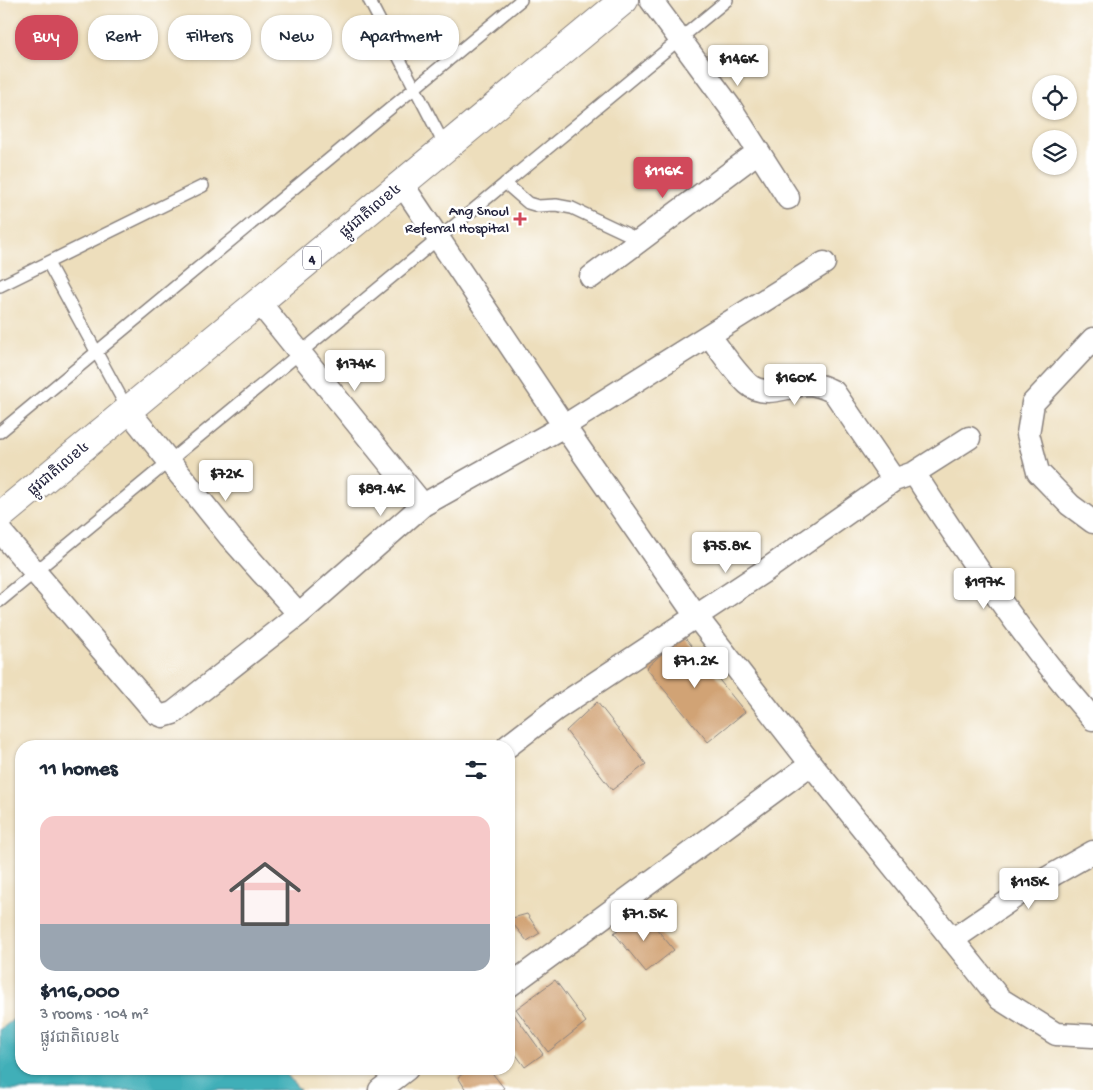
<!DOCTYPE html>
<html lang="en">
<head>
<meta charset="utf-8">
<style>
  body { margin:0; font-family:"Gochi Hand","Noto Sans Khmer",sans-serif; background:#f2f2f3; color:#1f2937; height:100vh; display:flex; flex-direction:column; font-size:19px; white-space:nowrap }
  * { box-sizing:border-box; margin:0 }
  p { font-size:16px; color:#747a83 }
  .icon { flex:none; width:28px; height:28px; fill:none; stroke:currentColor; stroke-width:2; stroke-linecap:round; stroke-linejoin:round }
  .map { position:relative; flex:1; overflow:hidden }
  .side { position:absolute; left:15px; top:740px; width:500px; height:335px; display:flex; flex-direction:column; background:#fff; border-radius:20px; box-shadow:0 1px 4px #0004 }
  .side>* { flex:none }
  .banner { position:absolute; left:15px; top:15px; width:500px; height:45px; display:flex; gap:10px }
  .tools { position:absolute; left:1032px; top:75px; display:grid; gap:10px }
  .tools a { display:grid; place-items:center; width:45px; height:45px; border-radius:50%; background:#fff; box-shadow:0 1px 4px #0004; font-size:25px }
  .price { position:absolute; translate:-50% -42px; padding:0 11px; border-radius:5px; background:#fff; color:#222; font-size:16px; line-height:32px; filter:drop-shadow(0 1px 2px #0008) }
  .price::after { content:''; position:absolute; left:50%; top:30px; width:15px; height:11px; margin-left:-8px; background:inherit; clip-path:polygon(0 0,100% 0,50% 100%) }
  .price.current { background:#d1495b; color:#fff }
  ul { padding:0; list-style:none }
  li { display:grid; align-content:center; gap:10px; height:265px; padding:0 25px }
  li span { display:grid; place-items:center; height:155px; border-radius:15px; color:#555 }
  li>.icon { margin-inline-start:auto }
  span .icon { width:90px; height:90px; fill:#fffc; stroke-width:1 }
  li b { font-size:21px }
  h2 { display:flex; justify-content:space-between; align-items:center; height:60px; padding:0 25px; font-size:21px }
  .tag { padding:0 18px; border-radius:20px; background:#fff; box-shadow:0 1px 4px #0004; font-size:18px; line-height:45px }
  .tag.current { background:#d1495b; color:#fff }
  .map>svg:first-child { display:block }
  .water { fill:#3fafb8; stroke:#30687a }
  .building { fill:#d1a374 }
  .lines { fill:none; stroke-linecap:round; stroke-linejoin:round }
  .service-casing { stroke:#88807c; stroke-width:14 }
  .minor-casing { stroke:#88807c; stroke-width:25 }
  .trunk-casing { stroke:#88807c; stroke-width:30 }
  .service { stroke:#fff; stroke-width:11 }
  .minor { stroke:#fff; stroke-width:22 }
  .trunk { stroke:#fff; stroke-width:28 }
  .poi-dot { fill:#d1495b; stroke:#fff; stroke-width:2 }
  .labels { text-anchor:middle; stroke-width:5; stroke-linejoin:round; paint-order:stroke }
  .shield { fill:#fff; stroke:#646476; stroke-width:1 }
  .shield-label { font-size:14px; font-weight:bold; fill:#22223b }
  .street-label { font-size:15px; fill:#22223b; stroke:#fff }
  .poi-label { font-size:15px; fill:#22223b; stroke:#fff; text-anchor:end }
</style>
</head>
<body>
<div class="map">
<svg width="1093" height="1090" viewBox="0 0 1093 1090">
  <rect width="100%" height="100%" fill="#fff"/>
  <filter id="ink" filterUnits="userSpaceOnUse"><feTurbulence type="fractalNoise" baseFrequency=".02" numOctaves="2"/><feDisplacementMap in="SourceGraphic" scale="10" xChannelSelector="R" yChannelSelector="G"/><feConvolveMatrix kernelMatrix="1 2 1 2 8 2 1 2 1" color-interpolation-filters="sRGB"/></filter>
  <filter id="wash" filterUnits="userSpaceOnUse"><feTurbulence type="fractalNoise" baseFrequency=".0096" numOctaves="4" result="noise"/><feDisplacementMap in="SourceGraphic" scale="20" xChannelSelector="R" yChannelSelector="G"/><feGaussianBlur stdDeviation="1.12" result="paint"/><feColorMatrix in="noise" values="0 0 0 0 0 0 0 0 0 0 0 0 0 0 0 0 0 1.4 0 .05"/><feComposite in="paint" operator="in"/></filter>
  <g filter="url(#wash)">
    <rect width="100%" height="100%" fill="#eddebc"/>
    <!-- water -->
    <path class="water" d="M21,1013V1069H282L300,1090H0V1030Z"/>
    <g id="blocks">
      <!-- building -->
      <path class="building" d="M683,635L745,712L708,742L646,668Z
        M597,702L646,764L612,790L566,731Z
        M642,911L674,950L646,972L614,933Z
        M527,914L540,933L527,941L509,919Z
        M555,980L586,1022L548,1052L516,1009Z
        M514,1014L543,1054L525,1067L509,1045V1017Z
        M471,1069H489L504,1088L501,1090H466L458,1077Z"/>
    </g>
  </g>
  <g filter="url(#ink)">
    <use href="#blocks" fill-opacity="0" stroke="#88807c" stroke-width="1"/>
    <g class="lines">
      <defs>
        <path id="service" d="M369,0L446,148
          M505,183L528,203L538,206L556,205L572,208L640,240
          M48,263L128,410
          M0,286L203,186
          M0,432L521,0
          M0,601L727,0"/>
        <path id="minor" d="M651,0L730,107L788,198
          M402,184L564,426L696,616L811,764L1000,999L1056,1034L1093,1036
          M591,277L758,152
          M259,302L423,505
          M709,335C721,351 733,370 748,384C764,399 790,385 808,384C818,384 826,388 834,392L894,480
          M1093,339L1033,403L1028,434L1038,472L1070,505L1093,522
          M128,410L230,537L299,614
          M914,473C969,558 1026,642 1093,719
          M0,531L156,713L163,716L173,713L299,614L423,505L564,426L824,263
          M508,746L556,709L766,570L894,480L914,473L969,438
          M952,940L1019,894L1093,852
          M509,986L811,764
          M380,1090L407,1069"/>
        <path id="trunk" d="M0,516L624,0"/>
      </defs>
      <!-- service casing -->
      <use href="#service" class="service-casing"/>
      <!-- minor casing -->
      <use href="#minor" class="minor-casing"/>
      <!-- trunk casing -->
      <use href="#trunk" class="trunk-casing"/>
      <!-- service -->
      <use href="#service" class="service"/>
      <!-- minor -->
      <use href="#minor" class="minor"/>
      <!-- trunk -->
      <use href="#trunk" class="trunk"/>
    </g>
  </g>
  <!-- markers -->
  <path class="poi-dot" d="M517.5 211.5h5v5h5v5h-5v5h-5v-5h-5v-5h5z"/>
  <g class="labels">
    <!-- shield labels -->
    <rect class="shield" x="303" y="246.5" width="18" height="23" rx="4"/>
    <g class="shield-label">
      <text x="312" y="263">4</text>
    </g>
    <!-- street labels -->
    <g class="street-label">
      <text transform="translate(370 210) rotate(-40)" y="5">ផ្លូវជាតិលេខ៤</text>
      <text transform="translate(58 468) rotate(-40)" y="5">ផ្លូវជាតិលេខ៤</text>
    </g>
    <!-- poi labels -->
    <g class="poi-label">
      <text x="509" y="215">Ang Snoul<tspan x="509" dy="17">Referral Hospital</tspan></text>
    </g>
  </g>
</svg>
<div class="tools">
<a><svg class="icon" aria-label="locate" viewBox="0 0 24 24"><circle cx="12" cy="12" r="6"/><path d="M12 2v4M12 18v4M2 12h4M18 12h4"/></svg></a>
<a><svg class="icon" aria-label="layers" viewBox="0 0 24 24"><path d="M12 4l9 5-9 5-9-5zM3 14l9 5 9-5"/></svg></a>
</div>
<b class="price" style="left:738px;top:87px">$146K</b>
<b class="price current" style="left:663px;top:199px">$116K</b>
<b class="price" style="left:355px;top:392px">$174K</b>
<b class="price" style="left:795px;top:406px">$160K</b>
<b class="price" style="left:226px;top:502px">$72K</b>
<b class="price" style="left:381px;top:517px">$89.4K</b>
<b class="price" style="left:726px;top:574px">$75.8K</b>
<b class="price" style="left:984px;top:610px">$197K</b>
<b class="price" style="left:695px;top:689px">$71.2K</b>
<b class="price" style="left:1029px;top:910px">$115K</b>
<b class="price" style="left:644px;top:942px">$71.5K</b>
<div class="banner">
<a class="tag current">Buy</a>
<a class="tag">Rent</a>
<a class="tag">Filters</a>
<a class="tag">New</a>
<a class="tag">Apartment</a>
</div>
<section class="side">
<h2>11 homes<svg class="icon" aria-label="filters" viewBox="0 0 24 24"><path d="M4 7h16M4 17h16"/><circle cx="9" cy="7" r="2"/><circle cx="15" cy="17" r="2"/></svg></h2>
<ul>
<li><span style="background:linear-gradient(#f6c9c9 70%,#9aa5b1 0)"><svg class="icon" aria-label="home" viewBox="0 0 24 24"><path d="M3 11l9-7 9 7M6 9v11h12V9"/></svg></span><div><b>$116,000</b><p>3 rooms · 104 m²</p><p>ផ្លូវជាតិលេខ៤</p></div></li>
</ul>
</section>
</div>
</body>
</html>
